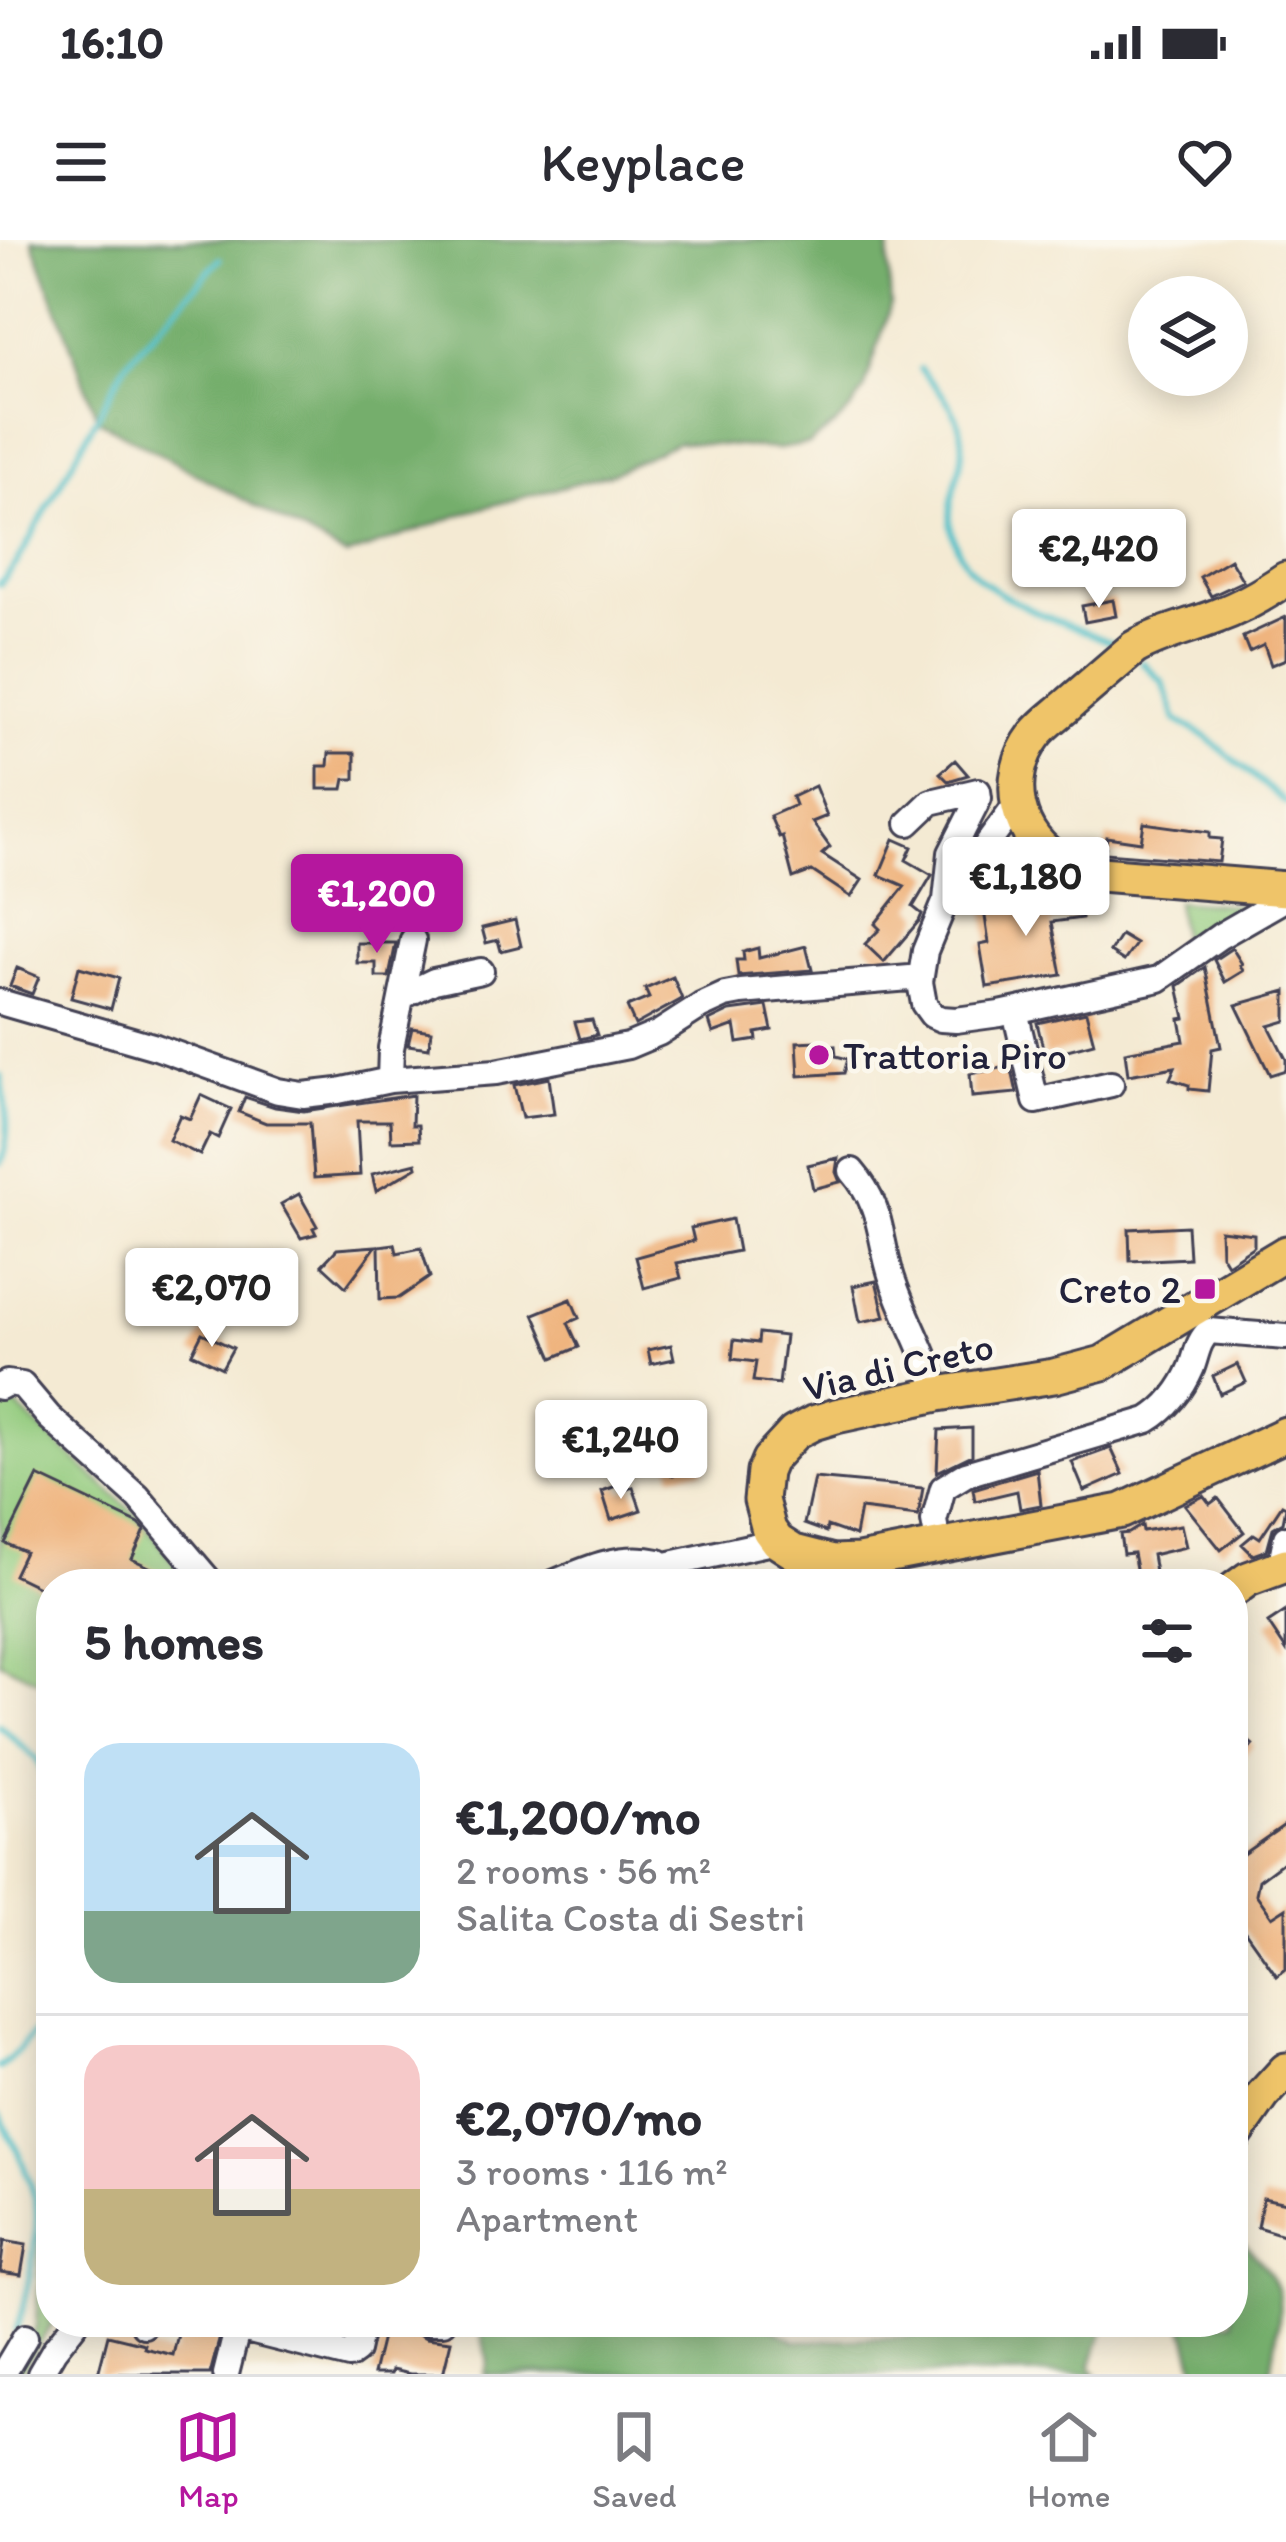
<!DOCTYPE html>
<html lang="en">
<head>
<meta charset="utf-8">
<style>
  body { margin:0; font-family:Itim,sans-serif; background:#f2f2f3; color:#2b2b33; height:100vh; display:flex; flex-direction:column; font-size:45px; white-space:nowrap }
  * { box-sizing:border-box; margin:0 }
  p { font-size:39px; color:#7c7c81 }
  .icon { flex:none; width:66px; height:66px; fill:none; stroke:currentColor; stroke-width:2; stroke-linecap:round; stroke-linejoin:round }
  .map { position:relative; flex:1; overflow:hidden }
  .panel { position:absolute; left:36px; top:1329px; width:1212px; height:768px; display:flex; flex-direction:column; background:#fff; border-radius:48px; box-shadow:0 6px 30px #0003 }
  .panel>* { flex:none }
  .controls { position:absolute; left:1128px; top:36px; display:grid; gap:24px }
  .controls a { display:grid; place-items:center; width:120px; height:120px; border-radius:50%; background:#fff; box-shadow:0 6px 30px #0003; font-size:60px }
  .price { position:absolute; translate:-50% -102px; padding:0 27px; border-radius:12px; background:#fff; color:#222; font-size:39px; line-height:78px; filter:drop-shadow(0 3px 6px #0008) }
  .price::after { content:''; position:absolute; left:50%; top:72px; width:36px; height:27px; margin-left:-18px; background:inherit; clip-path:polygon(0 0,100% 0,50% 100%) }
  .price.current { background:#b5179e; color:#fff }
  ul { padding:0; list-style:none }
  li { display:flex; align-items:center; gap:36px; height:300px; padding:0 48px }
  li+li { border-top:3px solid #e1e1e2 }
  li span { display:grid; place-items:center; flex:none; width:336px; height:240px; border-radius:36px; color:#555 }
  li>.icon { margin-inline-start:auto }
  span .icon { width:144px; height:144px; fill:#fffc; stroke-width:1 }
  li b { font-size:51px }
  h2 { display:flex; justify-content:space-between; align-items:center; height:144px; padding:0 48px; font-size:51px }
  .status { display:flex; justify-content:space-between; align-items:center; height:84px; padding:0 60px; background:#fff; direction:ltr }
  .status svg { height:33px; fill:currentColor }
  header { display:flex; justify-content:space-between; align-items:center; height:156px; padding:0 48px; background:#fff; font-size:54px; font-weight:600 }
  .tabs { display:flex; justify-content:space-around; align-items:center; height:168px; border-top:3px solid #e1e1e2; background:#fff; font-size:33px; color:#7c7c81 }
  .tabs a { display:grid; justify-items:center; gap:6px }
  .tabs .current { color:#b5179e }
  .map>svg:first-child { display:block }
  .green { fill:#92ca7d; stroke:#5a765c; stroke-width:3 }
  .forest { fill:#75ae6c; stroke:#4c6854; stroke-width:3 }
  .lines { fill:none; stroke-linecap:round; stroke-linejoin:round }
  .stream { stroke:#52c0c8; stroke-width:6 }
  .building { fill:#efb47e }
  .minor-casing { stroke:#424052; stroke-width:30 }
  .major-casing { stroke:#424052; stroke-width:39 }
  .minor { stroke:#fff; stroke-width:24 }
  .major { stroke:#efc469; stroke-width:33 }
  .poi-dot { fill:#b5179e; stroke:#fbf7ec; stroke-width:4.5 }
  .labels { text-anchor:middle; stroke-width:9; stroke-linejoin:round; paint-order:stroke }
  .poi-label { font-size:39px; fill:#22223b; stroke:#fbf7ec; text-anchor:start }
  .street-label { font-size:39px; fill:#22223b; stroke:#fbf7ec }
</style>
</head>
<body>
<div class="status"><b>16:10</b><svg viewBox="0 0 49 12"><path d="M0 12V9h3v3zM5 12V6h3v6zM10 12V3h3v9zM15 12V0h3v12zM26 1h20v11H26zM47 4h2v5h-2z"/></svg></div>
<header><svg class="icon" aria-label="menu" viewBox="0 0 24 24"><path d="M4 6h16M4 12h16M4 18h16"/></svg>Keyplace<svg class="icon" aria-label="heart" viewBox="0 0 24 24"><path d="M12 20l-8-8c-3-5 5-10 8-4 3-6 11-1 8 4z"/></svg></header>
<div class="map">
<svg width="1286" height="2134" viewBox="0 0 1286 2134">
  <rect width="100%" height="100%" fill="#fbf7ec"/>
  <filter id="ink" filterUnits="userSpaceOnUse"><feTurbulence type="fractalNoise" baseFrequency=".00833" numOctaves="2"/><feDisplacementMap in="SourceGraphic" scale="24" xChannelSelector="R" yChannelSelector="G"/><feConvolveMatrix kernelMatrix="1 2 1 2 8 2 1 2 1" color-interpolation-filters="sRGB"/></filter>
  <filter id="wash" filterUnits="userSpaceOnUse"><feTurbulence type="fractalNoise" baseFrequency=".004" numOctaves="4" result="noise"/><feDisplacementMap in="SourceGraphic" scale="48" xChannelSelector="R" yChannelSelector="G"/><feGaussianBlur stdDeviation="2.7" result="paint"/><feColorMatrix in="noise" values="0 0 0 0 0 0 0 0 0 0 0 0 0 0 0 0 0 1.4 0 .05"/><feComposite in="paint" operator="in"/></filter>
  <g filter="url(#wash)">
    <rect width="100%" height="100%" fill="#f4ead3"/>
    <!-- green -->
    <path class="green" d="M1036,628L1040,652L959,663L971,638Z
      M1176,661L1249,666L1183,708Z
      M8,1159L141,1279L190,1344H51V1447L0,1422V1165Z
      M41,1996L51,2000V2082H54L35,2108L21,2134H12L36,2088Z"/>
    <!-- forest -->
    <path class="forest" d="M32,0H890L888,21L891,64L864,150L852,168L835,185L809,204L778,209L678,202L610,234L471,271L346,316L98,180Z
      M1233,1995C1250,2007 1276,2036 1279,2057C1282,2076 1274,2107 1272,2126L1269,2134H1197L1183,2082H1233Z
      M479,2082H762L796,2101L907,2097L943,2082H1106L1091,2127L1096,2134H484L488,2123Z"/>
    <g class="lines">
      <!-- stream -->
      <path class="stream" d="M920,129C937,148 955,165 961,191C970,233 935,264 958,309C963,319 972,332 980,339C1019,370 1070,385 1115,404
        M0,344L17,323L127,122L220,19
        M1142,422L1163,442L1176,480L1205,496L1286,563
        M0,835C6,865 13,896 0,924
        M0,1486L37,1520L51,1563
        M0,1828L20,1809L51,1771
        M0,1875C13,1903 31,1935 36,1966C40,1993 25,2064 16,2091"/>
    </g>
    <g id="blocks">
      <!-- building -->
      <path class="building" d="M1230,319L1243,341L1211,356L1200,337Z
        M1113,360L1116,376L1085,382L1082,366Z
        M1286,377V419L1271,425L1264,405L1249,412L1243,397Z
        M329,513H355V539H345L343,549H318V526H328Z
        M955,520L968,535L948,541L940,533Z
        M815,546L827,576L812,582L830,607L822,614L862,640L851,657L812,631L793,638L782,596L779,597L770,576L795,565L792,557Z
        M1144,583L1210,592V598L1222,599L1219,622L1105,613L1107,597L1141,602Z
        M894,599L912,607L906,620L932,635L913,667L922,674L919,681L884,722L865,704L880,689L875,684L905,646L879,635Z
        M1074,650L1078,651L1082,678L1052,682L1062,735L987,747L980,705L989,703L984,670L1051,660L1050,653Z
        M416,676H447V691H427L416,684Z
        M515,680L521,706L501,711L498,700L486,703L482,688Z
        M1121,695L1136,704L1124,721L1110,712Z
        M357,703H396L389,737H376V723H357Z
        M806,706L812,730L738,736L736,720H744L743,712L758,708L759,718Z
        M1232,708L1242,724L1240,725L1243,731L1225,742L1214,720Z
        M79,727L119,738L111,769L71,758Z
        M1205,727L1221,807L1212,809L1208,851L1189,849V845L1170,839L1175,827L1128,835L1125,812L1184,801L1180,779L1185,778L1178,746Z
        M17,728L39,737L32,754L10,746Z
        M673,737L682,759L635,785L627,767L649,758L645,749Z
        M1286,751V781L1269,786L1286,819V830L1270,835L1236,765Z
        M767,766L772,790L756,793L757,800L738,803L735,785L713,793L709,781L730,771Z
        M1086,772L1094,803L1045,816L1037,783Z
        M592,780L597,795L580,799L575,782Z
        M412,788L431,791L429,808L408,805Z
        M817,801V808L835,806L836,816L848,819L844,833L799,836L797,802Z
        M1011,826L1017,853L972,857L970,834Z
        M549,838L554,874L522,878L514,845Z
        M201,855L231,869L218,898L210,894L200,915L169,900L180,875L190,879Z
        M413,855L412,885H418L419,900L391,901L390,881H357L360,935L314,938L310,883H266L239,872L245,857L275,867L304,871Z
        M838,918L836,932L840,942L813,949L808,925Z
        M416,923L417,927L376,951L372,934Z
        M299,954L317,986L313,988L316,994L301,998L281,964Z
        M732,979L738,1011L677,1023L681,1038L644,1048L636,1017L694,1001L691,988Z
        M1187,986L1189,1018L1130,1021L1129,989Z
        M1220,990L1254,994V1006L1227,1024L1221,1014Z
        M395,1004L397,1013L421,1008L430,1037L399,1058L380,1059L379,1006Z
        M376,1006L346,1047L322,1025L337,1009Z
        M876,1041L885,1077L860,1082L853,1046Z
        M571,1059L579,1078L568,1083L579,1107L553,1118L534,1074Z
        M202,1093L233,1108L222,1128L192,1113Z
        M759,1093L785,1096L779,1144L753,1141L756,1122L732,1119L734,1100L758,1103Z
        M671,1105L674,1119L651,1124L648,1110Z
        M1238,1124L1246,1142L1220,1154L1213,1136Z
        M972,1188V1215L937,1232L939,1190Z
        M700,1205L704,1230L672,1235L668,1210Z
        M1111,1208L1123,1234L1084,1251L1072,1222Z
        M1037,1230L1041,1265L1020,1269L1017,1251L975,1261L973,1249Z
        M38,1236L139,1284L145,1290L132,1319L186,1344H51V1353L14,1335L25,1312L5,1303Z
        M814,1238L923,1248L918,1276L860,1269L855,1296L827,1286L826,1292L804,1284Z
        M619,1245L621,1251L633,1247L641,1270L611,1280L602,1251Z
        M1204,1256L1210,1264L1218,1258L1244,1292L1221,1310L1185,1265Z
        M1282,1265L1286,1267L1283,1282L1273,1288L1267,1310L1253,1315L1242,1304L1254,1294L1260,1298Z
        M1142,1285L1143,1291L1181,1285L1186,1307L1152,1315L1157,1344H1139L1133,1313L1123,1314L1120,1294L1129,1293Z
        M1286,1371V1410L1268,1383Z
        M1233,1488L1253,1505L1233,1528Z
        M1286,1584V1620L1259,1640L1256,1654L1272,1677L1286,1668V1729L1277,1736L1233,1674V1621Z
        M1263,1958L1286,1963V1996L1257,1987Z
        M4,2001L26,2005L21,2035L0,2032Z
        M181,2082H224L210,2134H98L108,2095L145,2104L144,2108L173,2115Z
        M385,2085L414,2092L426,2098L451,2101L443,2134H410L392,2130L391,2134H373Z"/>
    </g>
  </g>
  <g filter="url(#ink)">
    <use href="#blocks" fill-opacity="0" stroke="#424052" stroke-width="3"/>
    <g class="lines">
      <defs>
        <path id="minor" d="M1017,564L946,660L925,711L920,742L924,764L932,775L941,779L956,780L1000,774L1159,739L1220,696L1286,658
          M909,583L931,562L978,551L979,558L951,613L946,660
          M403,756L434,741L481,731
          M0,762L156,807L278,851L303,855L338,851L390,840L496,832L628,806L659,793L701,766L725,755L741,752L910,738L920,742
          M1015,771L1036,861L1111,844
          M390,840L391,808L413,700
          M852,931C884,968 878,996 892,1038C905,1078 927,1114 938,1154
          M0,1147L7,1143L22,1145L49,1177L138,1257L212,1344
          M1286,1298L1283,1313L1286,1324
          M939,1307L934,1281L943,1248L966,1234L1148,1180C1168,1168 1183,1148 1192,1127C1197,1113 1198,1101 1209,1091L1286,1097
          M551,1344C586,1329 620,1313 659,1322
          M613,1344L666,1325L777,1301
          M143,2082L144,2085
          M427,2082H443
          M246,2090L349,2116L356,2111L362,2084L360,2082
          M3,2134L25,2097
          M40,2134L54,2110L76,2082
          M226,2134L236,2094L246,2090L248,2082"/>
        <path id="major" d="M1286,339C1264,354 1242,367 1217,376C1189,387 1160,393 1134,408C1113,426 1091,445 1070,463C1058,474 1044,483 1035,495C1002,538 1015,599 1064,624C1075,630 1088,631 1100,634L1286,649
          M1286,1013L1103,1123L1054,1136L938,1154L836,1176L813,1183L794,1193L769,1220L764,1232L761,1260L769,1290L777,1301L794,1312L833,1322L859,1321L1122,1271L1286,1194
          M1233,1350L1248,1339L1286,1325
          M1233,1898L1263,1855L1286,1830"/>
      </defs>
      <!-- minor casing -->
      <use href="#minor" class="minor-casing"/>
      <!-- major casing -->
      <use href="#major" class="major-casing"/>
      <!-- minor -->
      <use href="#minor" class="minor"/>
      <!-- major -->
      <use href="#major" class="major"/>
    </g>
  </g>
  <!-- markers -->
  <g class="poi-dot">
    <circle cx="819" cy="815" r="12"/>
    <rect x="1193" y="1037" width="24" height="24" rx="6"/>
  </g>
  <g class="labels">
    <!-- poi labels -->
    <g class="poi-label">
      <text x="843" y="829">Trattoria Piro</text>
      <text x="1181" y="1063" text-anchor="end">Creto 2</text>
    </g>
    <!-- street labels -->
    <g class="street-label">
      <text transform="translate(898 1126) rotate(-13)" y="14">Via di Creto</text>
    </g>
  </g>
</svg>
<div class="controls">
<a><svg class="icon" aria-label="layers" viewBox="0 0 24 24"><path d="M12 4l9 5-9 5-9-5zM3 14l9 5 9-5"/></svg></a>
</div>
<b class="price" style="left:1099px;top:371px">€2,420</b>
<b class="price" style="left:1026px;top:699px">€1,180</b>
<b class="price current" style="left:377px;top:716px">€1,200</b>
<b class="price" style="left:212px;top:1110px">€2,070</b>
<b class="price" style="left:621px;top:1262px">€1,240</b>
<section class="panel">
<h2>5 homes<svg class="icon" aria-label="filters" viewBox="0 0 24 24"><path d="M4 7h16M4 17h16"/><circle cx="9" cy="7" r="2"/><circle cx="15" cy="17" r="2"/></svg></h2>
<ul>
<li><span style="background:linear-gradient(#bfe0f5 70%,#7fa58c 0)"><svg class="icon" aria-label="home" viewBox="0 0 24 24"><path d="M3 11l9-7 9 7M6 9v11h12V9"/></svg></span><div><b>€1,200/mo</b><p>2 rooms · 56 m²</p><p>Salita Costa di Sestri</p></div></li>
<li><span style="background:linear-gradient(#f6c9c9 60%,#c2b280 0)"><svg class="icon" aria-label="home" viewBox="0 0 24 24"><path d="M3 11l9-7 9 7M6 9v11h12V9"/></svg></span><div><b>€2,070/mo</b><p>3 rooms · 116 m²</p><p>Apartment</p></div></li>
</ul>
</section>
</div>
<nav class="tabs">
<a class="current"><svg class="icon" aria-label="map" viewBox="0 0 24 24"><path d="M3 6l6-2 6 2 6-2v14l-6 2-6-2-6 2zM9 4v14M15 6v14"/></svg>Map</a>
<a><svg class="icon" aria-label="saved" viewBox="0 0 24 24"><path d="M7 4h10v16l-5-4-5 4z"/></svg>Saved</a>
<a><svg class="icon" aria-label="home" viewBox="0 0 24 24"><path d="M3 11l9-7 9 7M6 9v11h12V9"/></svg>Home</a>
</nav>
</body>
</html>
